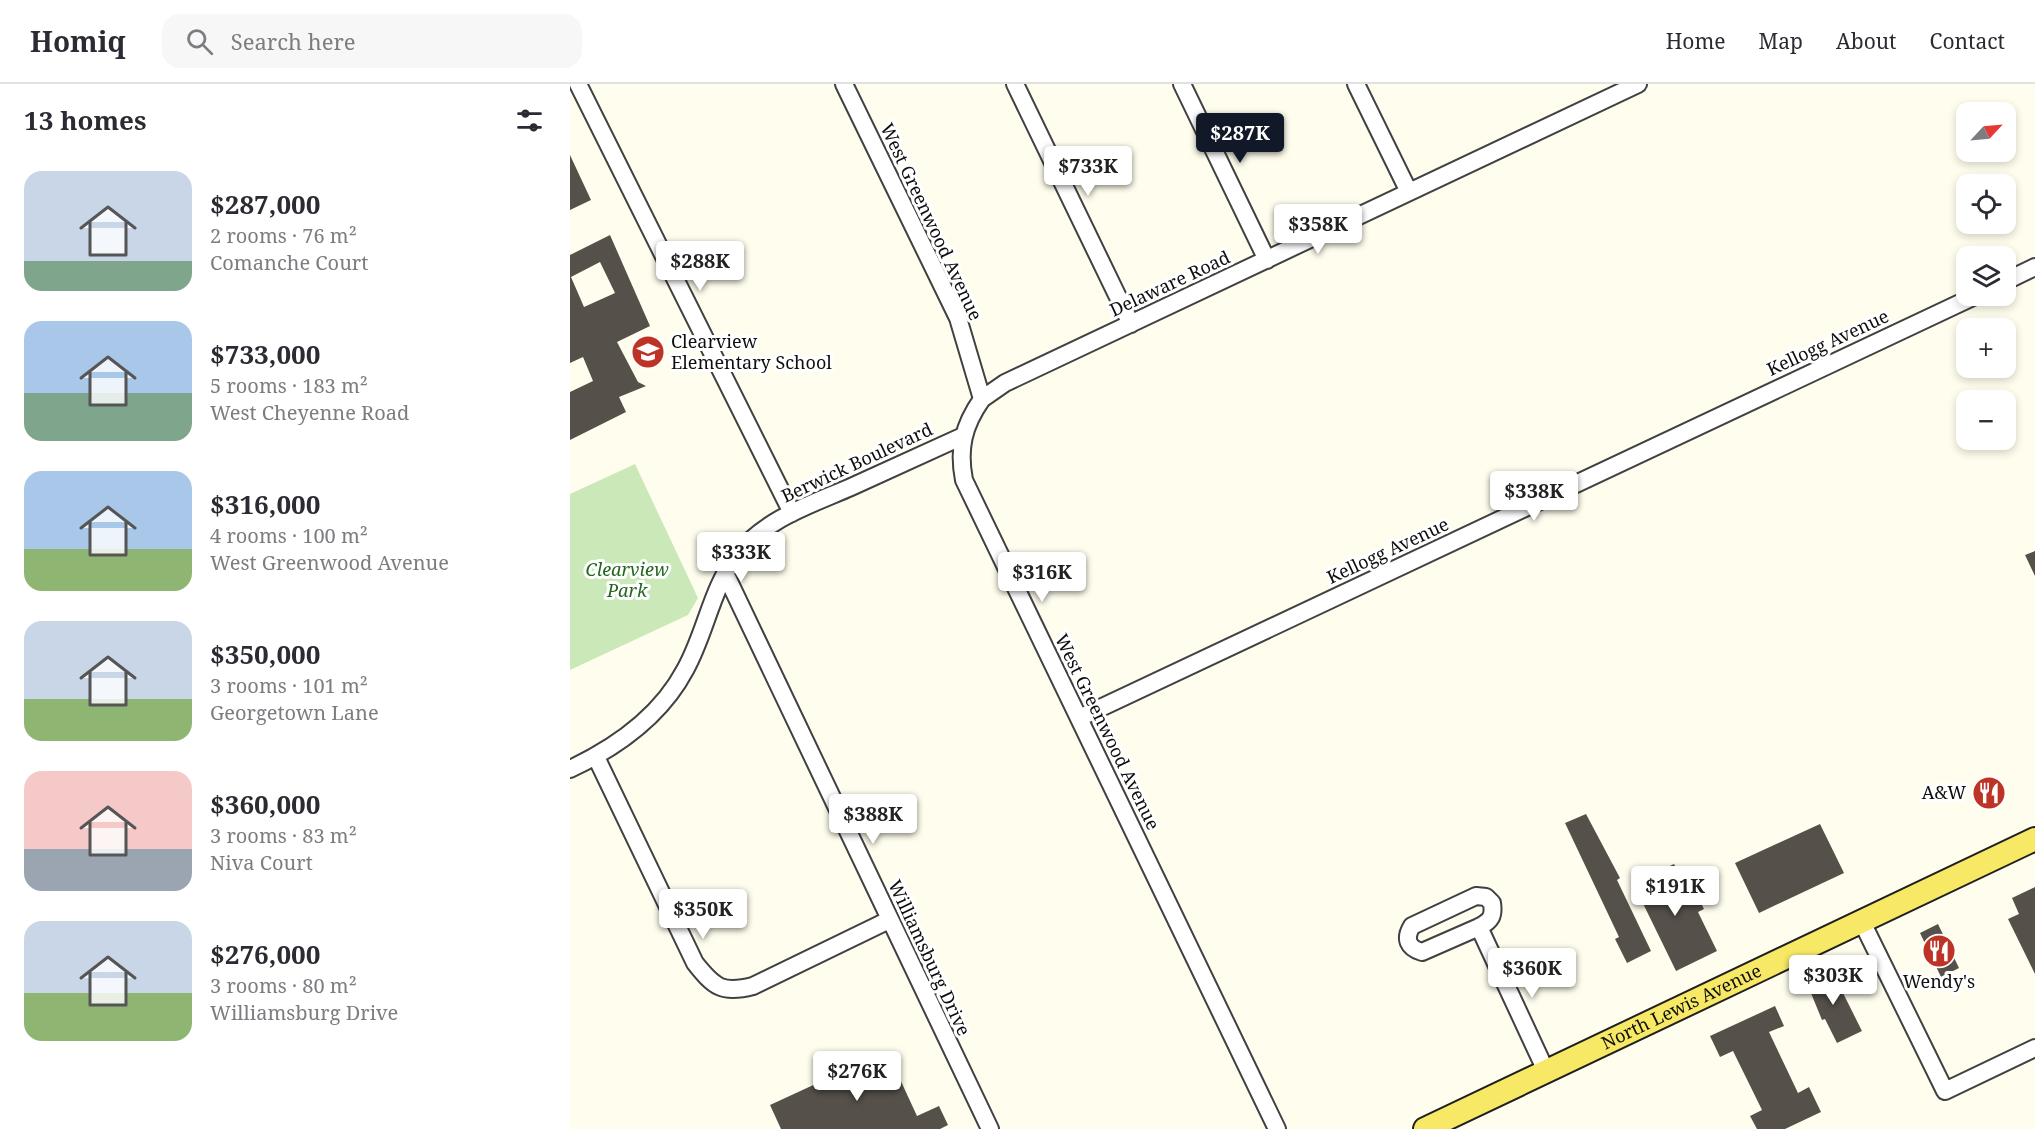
<!DOCTYPE html>
<html lang="en">
<head>
<meta charset="utf-8">
<style>
  body { margin:0; font-family:"Noto Serif",serif; background:#f7f7f7; color:#2b2b33; height:100vh; display:flex; flex-direction:column; font-size:22px; white-space:nowrap }
  * { box-sizing:border-box; margin:0 }
  p { font-size:20px; color:#7c7c81 }
  .icon { flex:none; width:33px; height:33px; fill:none; stroke:currentColor; stroke-width:2; stroke-linecap:round; stroke-linejoin:round }
  .map { position:relative; flex:1; overflow:hidden }
  .drawer { display:flex; flex-direction:column; background:#fff; width:570px }
  .drawer>* { flex:none }
  .needle { width:39px; rotate:64deg }
  .buttons { position:absolute; left:1386px; top:18px; display:grid; gap:12px }
  .buttons a { display:grid; place-items:center; width:60px; height:60px; border-radius:12px; background:#fff; box-shadow:0 3px 9px #0003; font-size:30px }
  .price { position:absolute; translate:-50% -51px; padding:0 14px; border-radius:6px; background:#fff; color:#222; font-size:20px; line-height:39px; filter:drop-shadow(0 2px 3px #0008) }
  .price::after { content:''; position:absolute; left:50%; top:36px; width:18px; height:14px; margin-left:-9px; background:inherit; clip-path:polygon(0 0,100% 0,50% 100%) }
  .price.active { background:#111827; color:#fff }
  ul { padding:0; list-style:none }
  li { display:flex; align-items:center; gap:18px; height:150px; padding:0 24px }
  li span { display:grid; place-items:center; flex:none; width:168px; height:120px; border-radius:18px; color:#555 }
  li>.icon { margin-inline-start:auto }
  span .icon { width:72px; height:72px; fill:#fffc; stroke-width:1 }
  li b { font-size:26px }
  h2 { display:flex; justify-content:space-between; align-items:center; height:72px; padding:0 24px; font-size:26px }
  header { display:flex; align-items:center; gap:36px; box-sizing:border-box; height:84px; padding:0 30px; background:#fff; border-bottom:2px solid #e1e1e2 }
  header strong { font-size:28px }
  nav { display:flex; gap:33px; margin-inline-start:auto; font-size:21px }
  .search { width:420px; height:54px; background:#f7f7f7; display:flex; align-items:center; gap:15px; box-sizing:border-box; padding:0 21px; border-radius:18px; color:#7c7c81; font-size:22px }
  main { display:flex; flex:1; min-height:0 }
  .map>svg:first-child { display:block }
  .green { fill:#cbe9b8 }
  .building { fill:#56504a; fill-rule:evenodd }
  .lines { fill:none; stroke-linecap:round; stroke-linejoin:round }
  .minor-casing { stroke:#414141; stroke-width:20 }
  .major-casing { stroke:#1f1f1f; stroke-width:26 }
  .minor { stroke:#fff; stroke-width:16 }
  .major { stroke:#f7e866; stroke-width:22 }
  .labels { text-anchor:middle; stroke-width:6; stroke-linejoin:round; paint-order:stroke }
  .street-label { font-size:18px; fill:#0e0e0e; stroke:#fff }
  .poi-label { font-size:18px; fill:#0e0e0e; stroke:#fff; text-anchor:start }
  .park-label { font-size:18px; font-style:italic; fill:#23651e; stroke:#fff }
</style>
</head>
<body>
<header>
<strong>Homiq</strong>
<div class="search"><svg class="icon" aria-label="search" viewBox="0 0 24 24"><circle cx="10" cy="10" r="6"/><path d="M15 15l6 6"/></svg>Search here</div>
<nav><a>Home</a><a>Map</a><a>About</a><a>Contact</a></nav>
</header>
<main>
<section class="drawer">
<h2>13 homes<svg class="icon" aria-label="filters" viewBox="0 0 24 24"><path d="M4 7h16M4 17h16"/><circle cx="9" cy="7" r="2"/><circle cx="15" cy="17" r="2"/></svg></h2>
<ul>
<li><span style="background:linear-gradient(#c9d6e8 75%,#7fa58c 0)"><svg class="icon" aria-label="home" viewBox="0 0 24 24"><path d="M3 11l9-7 9 7M6 9v11h12V9"/></svg></span><div><b>$287,000</b><p>2 rooms · 76 m²</p><p>Comanche Court</p></div></li>
<li><span style="background:linear-gradient(#a9c7e8 60%,#7fa58c 0)"><svg class="icon" aria-label="home" viewBox="0 0 24 24"><path d="M3 11l9-7 9 7M6 9v11h12V9"/></svg></span><div><b>$733,000</b><p>5 rooms · 183 m²</p><p>West Cheyenne Road</p></div></li>
<li><span style="background:linear-gradient(#a9c7e8 65%,#8fb573 0)"><svg class="icon" aria-label="home" viewBox="0 0 24 24"><path d="M3 11l9-7 9 7M6 9v11h12V9"/></svg></span><div><b>$316,000</b><p>4 rooms · 100 m²</p><p>West Greenwood Avenue</p></div></li>
<li><span style="background:linear-gradient(#c9d6e8 65%,#8fb573 0)"><svg class="icon" aria-label="home" viewBox="0 0 24 24"><path d="M3 11l9-7 9 7M6 9v11h12V9"/></svg></span><div><b>$350,000</b><p>3 rooms · 101 m²</p><p>Georgetown Lane</p></div></li>
<li><span style="background:linear-gradient(#f6c9c9 65%,#9aa5b1 0)"><svg class="icon" aria-label="home" viewBox="0 0 24 24"><path d="M3 11l9-7 9 7M6 9v11h12V9"/></svg></span><div><b>$360,000</b><p>3 rooms · 83 m²</p><p>Niva Court</p></div></li>
<li><span style="background:linear-gradient(#c9d6e8 60%,#8fb573 0)"><svg class="icon" aria-label="home" viewBox="0 0 24 24"><path d="M3 11l9-7 9 7M6 9v11h12V9"/></svg></span><div><b>$276,000</b><p>3 rooms · 80 m²</p><p>Williamsburg Drive</p></div></li>
</ul>
</section>
<div class="map">
<svg width="1465" height="1045" viewBox="0 0 1465 1045">
  <rect width="100%" height="100%" fill="#fffeee"/>
  <!-- green -->
  <path class="green" d="M65,380L128,514L118,531L0,586V410Z"/>
  <!-- building -->
  <path class="building" d="M0,71L21,116L0,126Z
    M40,151L80,242L47,258L68,298L76,302L49,313L56,328L0,356V308L23,297L13,273L0,279V171ZM30,178L45,209L14,223L1,193Z
    M1465,467V492L1455,471Z
    M1016,730L1050,794L1047,796L1081,867L1057,879L1045,855L1049,853L995,739Z
    M1250,740L1274,789L1189,829L1165,779Z
    M1104,780L1123,818L1129,815L1134,825L1128,828L1147,867L1106,887L1063,799Z
    M1465,803V890L1438,835L1449,830L1442,814Z
    M1368,840L1389,884L1371,893L1350,849Z
    M1261,885L1292,947L1267,959L1255,935L1252,936L1236,897Z
    M1205,922L1214,942L1199,948L1228,1009L1239,1003L1251,1028L1215,1045H1187L1180,1032L1192,1026L1163,967L1150,973L1140,952Z
    M317,967L347,1032L369,1022L378,1041L370,1045H211L200,1021Z"/>
  <g class="lines">
    <defs>
      <path id="minor" d="M8,0L222,429
        M274,0L388,234L412,315C393,342 388,365 394,396L707,1045
        M445,0L561,240
        M612,0L697,176
        M786,0L839,108
        M1436,197L1465,183
        M412,315L435,299L1068,0
        M156,491L420,1045
        M509,634L1405,212
        M26,673L125,879C144,903 152,910 183,902L319,836
        M0,685C47,663 90,633 115,586C136,549 141,504 168,470C195,435 242,420 281,403C318,386 355,369 393,352
        M1292,838L1375,1007L1465,964
        M909,843C921,837 924,832 922,819L916,813L906,812L842,842C834,855 838,864 852,868L909,843L976,987"/>
      <g id="major">
        <path id="s1" d="M855,1045L1465,755"/>
      </g>
    </defs>
    <!-- minor casing -->
    <use href="#minor" class="minor-casing"/>
    <!-- major casing -->
    <use href="#major" class="major-casing"/>
    <!-- minor -->
    <use href="#minor" class="minor"/>
    <!-- major -->
    <use href="#major" class="major"/>
  </g>
  <!-- icons -->
  <defs>
    <symbol id="school-disc" viewBox="-11 -11 22 22"><circle r="9.5" fill="#bd3427" stroke="#fff"/><path d="M0-5L7-2L0 1L-7-2ZM-4 1L0 2.5L4 1V4Q0 6-4 4Z" fill="#fff"/></symbol>
    <symbol id="restaurant-disc" viewBox="-11 -11 22 22"><circle r="9.5" fill="#bd3427" stroke="#fff"/><path d="M-5-6h1v4h1v-4h1v4h1v-4h1v5L-1.5 .5V6h-2V.5L-5-1ZM5-6V6H3V1.5H1.5Q1.5-4 5-6Z" fill="#fff"/></symbol>
  </defs>
  <g fill-rule="evenodd">
    <use href="#school-disc" x="59" y="249" width="38" height="38"/>
    <use href="#restaurant-disc" x="1400" y="690" width="38" height="38"/>
    <use href="#restaurant-disc" x="1350" y="848" width="38" height="38"/>
  </g>
  <g class="labels">
    <!-- street labels -->
    <g class="street-label">
      <text transform="translate(361 138) rotate(65)" y="6">West Greenwood Avenue</text>
      <text transform="translate(600 200) rotate(-25)" y="6">Delaware Road</text>
      <text transform="translate(1258 259) rotate(-25)" y="6">Kellogg Avenue</text>
      <text transform="translate(287 379) rotate(-25)" y="6">Berwick Boulevard</text>
      <text transform="translate(818 467) rotate(-25)" y="6">Kellogg Avenue</text>
      <text transform="translate(537 648) rotate(64)" y="6">West Greenwood Avenue</text>
      <text transform="translate(359 874) rotate(65)" y="6">Williamsburg Drive</text>
      <text dy="6" stroke="none"><textPath href="#s1" startOffset="284">North Lewis Avenue</textPath></text>
    </g>
    <!-- poi labels -->
    <g class="poi-label">
      <text x="101" y="264">Clearview<tspan x="101" dy="21">Elementary School</tspan></text>
      <text x="1396" y="715" text-anchor="end">A&amp;W</text>
      <text x="1369" y="904" text-anchor="middle">Wendy's</text>
    </g>
    <!-- park labels -->
    <g class="park-label">
      <text x="57" y="492">Clearview<tspan x="57" dy="21">Park</tspan></text>
    </g>
  </g>
</svg>
<div class="buttons">
<a><svg class="needle" viewBox="-14 -14 28 28"><path d="M0-13l5 13h-10z" fill="#e53935"/><path d="M0 13l5-13h-10z" fill="#7c7c81"/></svg></a>
<a><svg class="icon" aria-label="locate" viewBox="0 0 24 24"><circle cx="12" cy="12" r="6"/><path d="M12 2v4M12 18v4M2 12h4M18 12h4"/></svg></a>
<a><svg class="icon" aria-label="layers" viewBox="0 0 24 24"><path d="M12 4l9 5-9 5-9-5zM3 14l9 5 9-5"/></svg></a>
<a>+</a>
<a>−</a>
</div>
<b class="price active" style="left:670px;top:80px">$287K</b>
<b class="price" style="left:518px;top:113px">$733K</b>
<b class="price" style="left:748px;top:171px">$358K</b>
<b class="price" style="left:130px;top:208px">$288K</b>
<b class="price" style="left:964px;top:438px">$338K</b>
<b class="price" style="left:171px;top:499px">$333K</b>
<b class="price" style="left:472px;top:519px">$316K</b>
<b class="price" style="left:303px;top:761px">$388K</b>
<b class="price" style="left:1105px;top:833px">$191K</b>
<b class="price" style="left:133px;top:856px">$350K</b>
<b class="price" style="left:962px;top:915px">$360K</b>
<b class="price" style="left:1263px;top:922px">$303K</b>
<b class="price" style="left:287px;top:1018px">$276K</b>
</div>
</main>
</body>
</html>
